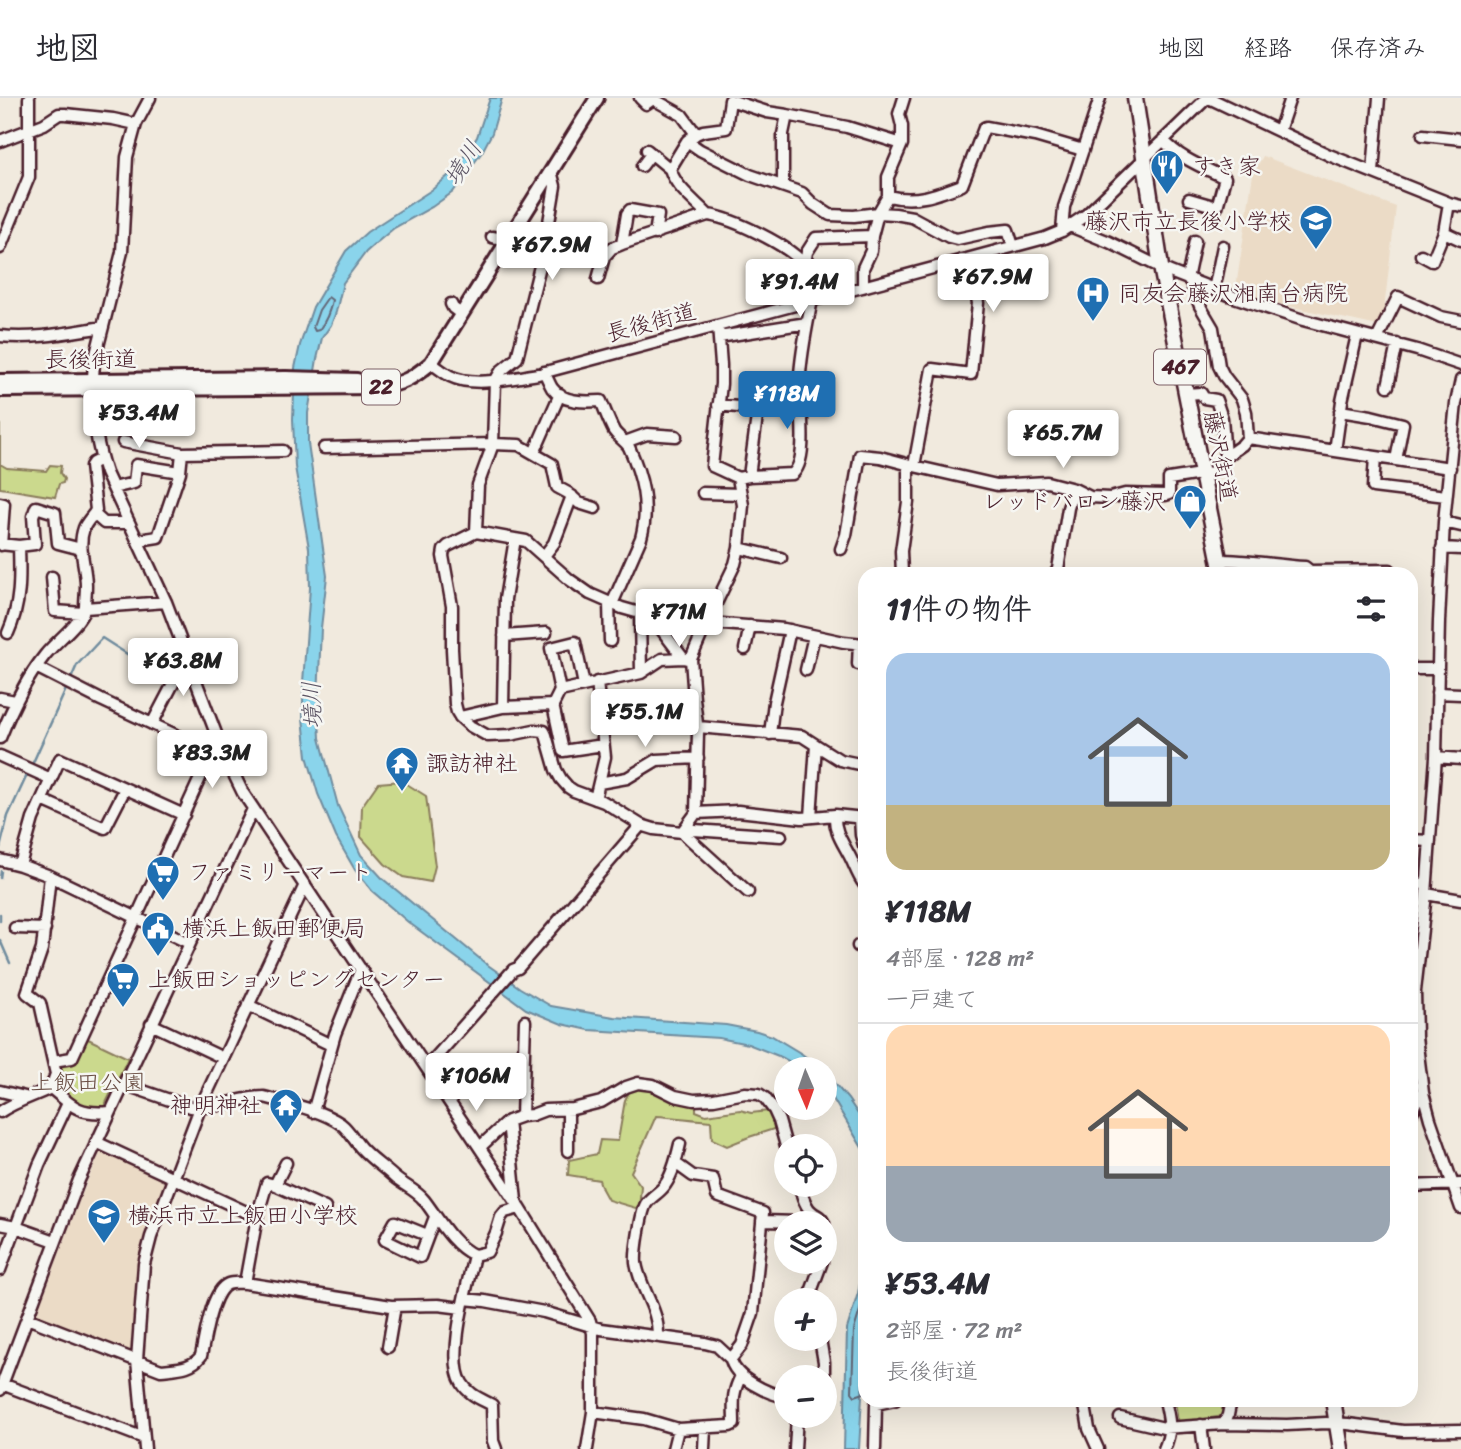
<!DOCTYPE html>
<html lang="ja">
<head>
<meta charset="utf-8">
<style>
  body { margin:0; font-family:Sriracha,"Klee One",sans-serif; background:#f2f2f3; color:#2b2b33; height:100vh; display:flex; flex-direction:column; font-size:26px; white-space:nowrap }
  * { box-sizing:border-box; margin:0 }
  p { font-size:23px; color:#7c7c81 }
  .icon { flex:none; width:38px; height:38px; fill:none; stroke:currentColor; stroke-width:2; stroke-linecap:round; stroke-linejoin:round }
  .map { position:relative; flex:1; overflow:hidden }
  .details { position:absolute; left:858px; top:469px; width:560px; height:840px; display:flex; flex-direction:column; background:#fff; border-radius:21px; box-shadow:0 7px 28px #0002 }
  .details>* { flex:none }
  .needle { width:46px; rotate:178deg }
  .fabs { position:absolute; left:774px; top:959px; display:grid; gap:14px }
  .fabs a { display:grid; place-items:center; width:63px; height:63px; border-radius:50%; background:#fff; box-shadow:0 7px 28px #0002; font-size:35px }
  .price { position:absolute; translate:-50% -60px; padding:0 16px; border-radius:7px; background:#fff; color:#222; font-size:23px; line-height:46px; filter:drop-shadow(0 2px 4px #0008) }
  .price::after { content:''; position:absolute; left:50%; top:42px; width:21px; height:16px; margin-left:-10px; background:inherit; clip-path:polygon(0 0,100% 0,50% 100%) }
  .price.current { background:#1f6fb2; color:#fff }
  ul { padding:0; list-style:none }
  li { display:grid; align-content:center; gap:14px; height:371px; padding:0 28px }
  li+li { border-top:2px solid #e1e1e2 }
  li span { display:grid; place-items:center; height:217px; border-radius:21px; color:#555 }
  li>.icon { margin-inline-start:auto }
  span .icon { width:126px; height:126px; fill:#fffc; stroke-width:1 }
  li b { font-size:30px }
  h2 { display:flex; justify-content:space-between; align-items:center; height:84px; padding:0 28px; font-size:30px }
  header { display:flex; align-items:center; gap:42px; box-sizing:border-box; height:98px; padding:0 35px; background:#fff; border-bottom:2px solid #e1e1e2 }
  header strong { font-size:33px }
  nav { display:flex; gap:38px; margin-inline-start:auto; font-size:24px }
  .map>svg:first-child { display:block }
  .built { fill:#ebdbc6 }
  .green { fill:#cbd98d; stroke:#8a7c5c; stroke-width:2 }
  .water { fill:#8ad4eb; stroke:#708c9e; stroke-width:2 }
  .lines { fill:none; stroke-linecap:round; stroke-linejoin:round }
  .shore { stroke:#646778; stroke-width:2 }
  .stream { stroke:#708c9e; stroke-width:2.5 }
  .minor-casing { stroke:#4a1f2b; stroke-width:15 }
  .major-casing { stroke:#4a1f2b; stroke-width:18 }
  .highway-casing { stroke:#4a1f2b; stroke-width:19 }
  .minor { stroke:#f6f6f2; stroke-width:10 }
  .major { stroke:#f6f6f2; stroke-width:12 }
  .highway { stroke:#f6f6f2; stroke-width:14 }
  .labels { text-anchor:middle; stroke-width:5; stroke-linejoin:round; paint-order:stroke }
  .shield { fill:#f6f6f2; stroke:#7e6067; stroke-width:2 }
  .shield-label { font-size:21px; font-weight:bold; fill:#4a1f2b }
  .poi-label { font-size:23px; fill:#4a1f2b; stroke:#f6f6f2; text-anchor:start }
  .street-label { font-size:23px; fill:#4a1f2b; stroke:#f6f6f2 }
  .park-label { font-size:23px; fill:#6a4e44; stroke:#f6f6f2 }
  .water-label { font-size:24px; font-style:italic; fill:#5d5565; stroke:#f6f6f2 }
</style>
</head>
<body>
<header>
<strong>地図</strong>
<nav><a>地図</a><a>経路</a><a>保存済み</a></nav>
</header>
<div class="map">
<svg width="1461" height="1351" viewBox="0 0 1461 1351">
  <rect width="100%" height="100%" fill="#f1eade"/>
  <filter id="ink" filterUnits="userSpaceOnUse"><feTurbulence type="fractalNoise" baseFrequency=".0143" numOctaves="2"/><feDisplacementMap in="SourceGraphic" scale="14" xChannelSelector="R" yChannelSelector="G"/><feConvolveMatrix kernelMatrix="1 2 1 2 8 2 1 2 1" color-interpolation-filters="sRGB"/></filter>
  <g filter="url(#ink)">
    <!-- built -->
    <path class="built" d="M1263,58L1396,109L1382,229L1235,196L1253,76Z
      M104,1053L166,1083L167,1085L140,1165L133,1252L130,1253L38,1218L37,1215L80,1101L100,1055Z"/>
    <!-- green -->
    <path class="green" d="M0,325V366L7,370L46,373L50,367L61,368L60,375L64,381L63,385L59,386L55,399L0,390Z
      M402,683L426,698L435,768L431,784L403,779L385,766L361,739L362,708L378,685Z
      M86,940L128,960L102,1013L83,1010L55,990L60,975V965Z
      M641,988L660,993L696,1008V1013L706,1017L740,1012L751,1015L768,1013L777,1030L749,1039L727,1048L712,1041L711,1023C693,1022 675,1019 656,1018L631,1074L641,1088L639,1111L608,1102L602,1091L599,1082L568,1077L569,1062L597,1056L600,1042L618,1043L625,1002L630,992Z
      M1175,1302H1222L1224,1318L1178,1325Z"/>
    <!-- water -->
    <path class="water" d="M490,0H502L492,35L482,54L453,94L432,109L394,130L375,146L366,154L343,185L336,214L331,227L322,240L317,261L308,315V345L327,478L321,530L318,601L320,640L338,708L361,757L383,781L485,865L520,890L551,908L614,919L726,927L757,933L772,938L802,956L821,971H803L781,959L748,946L719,940L589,932L562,926L526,911L408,824L372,793L355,772L336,739L318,696L307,658L303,620V584L310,490L309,450L295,369L293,321L295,270L300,247L313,209L346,153L367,134L433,91L449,77L467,55L477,39Z
      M824,973L848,1001L864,1025V1053L832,999L824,991Z
      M864,1167V1263L859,1351H844L847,1231L858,1195Z"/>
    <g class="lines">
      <!-- shore -->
      <path class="shore" d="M328,199L332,202C330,213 326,223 319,232L315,233L313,229L319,212Z
        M864,1199L854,1232L852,1294L855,1298L864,1295"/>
      <!-- stream -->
      <path class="stream" d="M70,583L77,567L102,540L149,570H158L177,564
        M31,669L67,589
        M0,750L8,718L28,675
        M0,780L1,773
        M0,816V823
        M0,842L10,865"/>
      <defs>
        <path id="minor" d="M150,0L136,26L127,59L122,154L94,264C91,301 94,340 106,375L166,504L223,654L243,695L520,1110L590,1223L593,1235V1314L587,1351
          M640,0L646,6L653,1L682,17L696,36L687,43L700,52L750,77L802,95L813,106L830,117L854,118L878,115L895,116L912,119L949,139L957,141L989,134L1008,132L1013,148
          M1209,0L1329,57L1449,105L1461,108
          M787,17L847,29L902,46
          M1279,33L1290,0
          M696,36L703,33L726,30L730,2L767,14L787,17L783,36V88
          M1423,37L1461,41
          M1163,42C1179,60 1203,69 1225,80L1217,109L1189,101
          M0,43L44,26L59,16H65L113,21L136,26
          M687,43L670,71C676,90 695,103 708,117C732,120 792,148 806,169C812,177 814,190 816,201
          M647,52L670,71
          M642,68L651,56
          M1373,74L1379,0
          M888,98C915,105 936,97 962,87L984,30L986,29L1035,38L1083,52
          M1070,128L1109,144L1170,174L1234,199L1303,222L1417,252L1461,267
          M1062,133L1064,109L1100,0
          M1444,134L1461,142
          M492,139L604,159L612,150L622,146L708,117
          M622,146L627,116L630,112L658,117L655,136
          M0,150L29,79V0
          M1421,157L1432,163L1444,134L1449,105
          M805,166L807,154L816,140L872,138
          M598,181L604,159
          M1187,181L1195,143
          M863,189V170L871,153L872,138L878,115L888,98V79L902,46V28L899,16L904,0
          M1214,192L1223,148
          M451,206L453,210L461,216
          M718,228L721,267V286L712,368L738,380L749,378L792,376C811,363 798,298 800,276C802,251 807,226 812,202
          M0,238C34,242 70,234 103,229
          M719,239L807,225
          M1377,241L1398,199L1441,219L1461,223
          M431,265C437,269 443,274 450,278C474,290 512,280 538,276L1045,140L1062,133L1086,117L1207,0
          M544,274C547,279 549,285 552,290C563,305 584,304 601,303C605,312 609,324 614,333C618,339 625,343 629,349C642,378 650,408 641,440L612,506
          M1461,282L1456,305L1444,424L1439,523L1436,659L1426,796L1415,893L1416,939L1423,995L1430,1021L1461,1110
          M1388,288L1397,246
          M1186,296L1201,295L1204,300L1216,302L1222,320L1225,359
          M718,307L758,311L749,378
          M1340,313L1371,318L1403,326L1396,362
          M1248,340L1450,370
          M123,344L182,355L283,353
          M625,344L647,336L676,338
          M324,350L493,346L519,347L552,366L557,389L568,395L579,405L595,410
          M1335,353L1342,303L1357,237
          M534,355L560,296
          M1375,359L1373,389L1446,398
          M914,368L997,387L1047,384L1074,391L1090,399L1110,400L1125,396L1166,397L1169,396V381L1213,374L1225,359L1242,347L1248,340L1246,314L1242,301L1224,278L1219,268L1213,230L1200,208L1190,182
          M113,390L134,385L136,367L180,374
          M703,395L741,396
          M0,405L4,406L1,447
          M94,416L104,425H129
          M1444,424L1461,428
          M476,434L478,387L493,346L495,283L501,273L517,260L545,148L555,88L551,73
          M139,442L158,439L180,374L182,355
          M0,446L19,448L35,446L33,418L36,409L55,415L58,445L81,451
          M739,450L781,460
          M1442,450L1461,451
          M841,451L846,437L860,357L880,359L914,368L932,271L971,276L978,205L977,200L967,185L961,162
          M544,458L554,445L572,398
          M1219,462C1247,462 1276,467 1305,469L1310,473L1390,472
          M902,476L901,453L908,404V367
          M1055,476L1058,471L1068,410L1074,391
          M52,479L55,513L83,515
          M609,505L610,543
          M85,510C85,502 86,495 86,487C86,468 77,449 84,430C86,424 93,418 96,412L91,368L93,365L101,361
          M640,516L641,575
          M652,519L683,560L687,561
          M8,535C21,506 20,479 19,448
          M504,538L546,535
          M745,551L750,528
          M858,566L859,546
          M36,569L101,602L212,654L215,652
          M1410,571H1438
          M806,572L814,538
          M560,593L551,550L575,544L584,587
          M1437,595L1461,596
          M0,600L15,603
          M553,607L563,653L603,647
          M503,609L505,501L515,441
          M460,619L503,609L553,607L560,593L641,575L662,561L683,560
          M152,626L187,559
          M698,629L802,638L816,647L811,719
          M770,636L774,604L790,532
          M0,640C12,610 25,582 45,557C58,541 78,528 85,510L166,504
          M816,647L840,662L864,667
          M0,658L51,681
          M1436,659L1461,661
          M599,685L627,680L657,662L698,660
          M595,701L605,659L597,584
          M42,702L105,730L125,691
          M696,715L738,713L802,720L835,717L864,720
          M835,717C834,732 841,742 848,755C854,765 857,777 864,786
          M860,720L861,737L864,747
          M682,734L696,715L698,634L694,601L691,561L707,524L735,466L739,450L743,407L738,380
          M682,734L694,732L781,738
          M1410,742L1430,743
          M0,762L20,767L50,778L189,845
          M20,767L33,721L60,661L184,717
          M50,778L42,851L27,895L40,905L53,963
          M1410,785L1426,786
          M748,794L682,734L654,731L641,727L604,704L574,693L568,689L561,681L556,672L546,637L544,633L534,632L510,637L488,638L470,628L460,619L457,614L455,606L452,551V508L443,458L444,452L448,448L476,434L526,443L570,482L590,496L622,510L661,521L784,531L844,544L864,546
          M1426,796L1461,802
          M15,830L45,831
          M864,844L858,848L864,853
          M248,907L331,947
          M151,926L223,960
          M427,969L513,872L518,870L641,727
          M123,986L190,1009C216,1012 239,999 264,999C289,1006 319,1011 341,1026C349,1032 354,1042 361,1050C371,1061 383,1069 394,1079C403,1087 416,1092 424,1102C438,1120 452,1147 474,1157L487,1154L496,1135L501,1119L505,1114L520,1110
          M51,990C73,1009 79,1017 110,1014
          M0,993L25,999
          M0,1014C16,1003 34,998 51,990L56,976L53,963L72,960L212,654
          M313,1014L335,936L361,871
          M522,1018L525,923
          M1410,1020L1417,1001L1423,995
          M508,1023L516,1103
          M96,1044L257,1119L245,1185
          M480,1049L508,1023L522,1018L532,1017L545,1012L573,1011L601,1004L626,989L638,985L653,987L675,998L694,1002L714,1001L745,995L759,996L765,1000L774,1012L779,1023L786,1048
          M568,1053V1012
          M675,1065L693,1078L713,1081L717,1098L763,1115L753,1215L742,1247L731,1261
          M275,1087L286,1065
          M799,1087C802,1095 804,1108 812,1114C818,1119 820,1117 824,1125
          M1410,1088L1461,1086
          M257,1119L267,1085L275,1087L325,1110
          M762,1123L799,1124L808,1120L812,1114
          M0,1126L16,1129L55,1143
          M824,1126L826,1138L824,1155
          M427,1137L395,1124L385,1142L420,1159L435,1119
          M474,1157C468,1186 446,1260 462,1285C468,1296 481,1301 492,1307L493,1343L496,1351
          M0,1172L39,1067L68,1005
          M464,1201L485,1203L544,1214L601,1231L705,1245L717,1248L731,1261C734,1280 768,1296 786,1299
          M812,1202V1191L822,1164
          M27,1220L161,1272C177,1270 191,1271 201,1258C205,1240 211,1193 228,1186C233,1184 239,1185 245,1185L391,1208L438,1207L462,1210
          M658,1238C659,1211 640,1191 636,1165C635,1154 641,1115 646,1106C651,1098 660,1095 665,1087C673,1076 677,1059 680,1046
          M820,1241L824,1264V1281
          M388,1249L395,1208
          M2,1286L144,1340
          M0,1292L79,1082L253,711
          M1084,1302L1089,1331L1098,1351
          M593,1314L644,1321L678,1331L730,1328L734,1326C734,1306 731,1297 741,1278
          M1120,1320L1164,1330L1224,1326L1287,1327L1326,1325L1348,1326L1403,1333L1461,1332
          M1224,1326L1228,1317L1231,1302
          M1201,1327L1204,1351
          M145,1351L137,1262L144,1166L151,1139L200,1010L305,787
          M673,1351L678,1331
          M704,1351L705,1330
          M795,1351L797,1318
          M875,1351L876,1306L895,1302
          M1164,1351C1173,1331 1169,1322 1165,1302"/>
        <path id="major" d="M0,283L286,280L357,282
          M0,292L380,289C403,286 413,280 431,265L597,0"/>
        <path id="highway" d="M1135,0L1161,169L1222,476
          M1333,1302L1341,1351"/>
      </defs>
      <!-- minor casing -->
      <use href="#minor" class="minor-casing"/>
      <!-- major casing -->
      <use href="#major" class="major-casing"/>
      <!-- highway casing -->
      <use href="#highway" class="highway-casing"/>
      <!-- minor -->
      <use href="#minor" class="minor"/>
      <!-- major -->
      <use href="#major" class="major"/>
      <!-- highway -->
      <use href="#highway" class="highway"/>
    </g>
  </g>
  <!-- icons -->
  <defs>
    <symbol id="restaurant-pin" viewBox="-11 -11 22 30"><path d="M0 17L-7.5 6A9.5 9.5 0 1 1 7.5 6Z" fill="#1f6fb2" stroke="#f6f6f2"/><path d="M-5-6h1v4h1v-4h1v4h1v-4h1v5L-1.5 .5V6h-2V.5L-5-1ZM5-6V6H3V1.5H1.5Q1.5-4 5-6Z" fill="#fff"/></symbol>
    <symbol id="school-pin" viewBox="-11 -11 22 30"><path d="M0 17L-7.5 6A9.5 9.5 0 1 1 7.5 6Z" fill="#1f6fb2" stroke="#f6f6f2"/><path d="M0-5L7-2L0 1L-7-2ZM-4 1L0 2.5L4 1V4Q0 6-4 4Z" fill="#fff"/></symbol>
    <symbol id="hospital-pin" viewBox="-11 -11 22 30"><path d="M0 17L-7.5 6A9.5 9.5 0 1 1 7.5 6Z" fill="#1f6fb2" stroke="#f6f6f2"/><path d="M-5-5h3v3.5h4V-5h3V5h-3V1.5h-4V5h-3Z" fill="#fff"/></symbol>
    <symbol id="shop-pin" viewBox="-11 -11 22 30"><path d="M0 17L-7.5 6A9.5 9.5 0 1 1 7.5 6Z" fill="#1f6fb2" stroke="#f6f6f2"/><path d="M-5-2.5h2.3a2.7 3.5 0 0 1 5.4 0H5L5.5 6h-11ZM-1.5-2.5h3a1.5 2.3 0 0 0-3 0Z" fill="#fff"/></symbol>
    <symbol id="temple-pin" viewBox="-11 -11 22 30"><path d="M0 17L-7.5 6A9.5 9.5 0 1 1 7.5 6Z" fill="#1f6fb2" stroke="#f6f6f2"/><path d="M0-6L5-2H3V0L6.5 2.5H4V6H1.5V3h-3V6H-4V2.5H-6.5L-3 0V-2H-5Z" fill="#fff"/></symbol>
    <symbol id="supermarket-pin" viewBox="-11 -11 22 30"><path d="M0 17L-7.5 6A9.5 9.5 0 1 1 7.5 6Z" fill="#1f6fb2" stroke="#f6f6f2"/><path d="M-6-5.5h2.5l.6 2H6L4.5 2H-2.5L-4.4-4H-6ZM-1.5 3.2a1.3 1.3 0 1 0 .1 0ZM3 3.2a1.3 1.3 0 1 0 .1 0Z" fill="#fff"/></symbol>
    <symbol id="civic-pin" viewBox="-11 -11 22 30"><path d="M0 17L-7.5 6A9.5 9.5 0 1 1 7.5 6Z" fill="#1f6fb2" stroke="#f6f6f2"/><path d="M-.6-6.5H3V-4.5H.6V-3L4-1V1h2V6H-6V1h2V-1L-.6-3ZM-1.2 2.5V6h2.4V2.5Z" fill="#fff"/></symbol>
  </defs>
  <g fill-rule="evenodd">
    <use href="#restaurant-pin" x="1148" y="49" width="38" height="52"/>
    <use href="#school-pin" x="1297" y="104" width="38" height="52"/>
    <use href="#hospital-pin" x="1074" y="176" width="38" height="52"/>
    <use href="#shop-pin" x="1171" y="384" width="38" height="52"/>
    <use href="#temple-pin" x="383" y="646" width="38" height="52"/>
    <use href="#supermarket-pin" x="144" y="755" width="38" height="52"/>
    <use href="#civic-pin" x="139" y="811" width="38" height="52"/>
    <use href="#supermarket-pin" x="104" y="862" width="38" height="52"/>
    <use href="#temple-pin" x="267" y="988" width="38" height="52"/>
    <use href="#school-pin" x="85" y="1098" width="38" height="52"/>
  </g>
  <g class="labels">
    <!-- shield labels -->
    <g class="shield">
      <rect x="1154" y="251.5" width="52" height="35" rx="5"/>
      <rect x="362" y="271.5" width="38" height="35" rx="5"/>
    </g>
    <g class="shield-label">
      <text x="1180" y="276">467</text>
      <text x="381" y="296">22</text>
    </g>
    <!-- poi labels -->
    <g class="poi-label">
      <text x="1192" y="76">すき家</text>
      <text x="1292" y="131" text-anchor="end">藤沢市立長後小学校</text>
      <text x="1118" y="203">同友会藤沢湘南台病院</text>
      <text x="1166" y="411" text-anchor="end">レッドバロン藤沢</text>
      <text x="426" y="673">諏訪神社</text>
      <text x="188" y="782">ファミリーマート</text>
      <text x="182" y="838">横浜上飯田郵便局</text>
      <text x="148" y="889">上飯田ショッピングセンター</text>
      <text x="262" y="1015" text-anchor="end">神明神社</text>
      <text x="128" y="1125">横浜市立上飯田小学校</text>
    </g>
    <!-- street labels -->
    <g class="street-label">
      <text transform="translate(651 224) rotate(-15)" y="8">長後街道</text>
      <text x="91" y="269">長後街道</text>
      <text transform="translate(1221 358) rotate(79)" y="8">藤沢街道</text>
    </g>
    <!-- park labels -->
    <g class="park-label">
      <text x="88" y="992">上飯田公園</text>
    </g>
    <!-- water labels -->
    <g class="water-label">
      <text transform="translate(463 65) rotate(-58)" y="8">境川</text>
      <text transform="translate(312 607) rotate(-92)" y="8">境川</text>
    </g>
  </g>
</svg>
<div class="fabs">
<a><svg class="needle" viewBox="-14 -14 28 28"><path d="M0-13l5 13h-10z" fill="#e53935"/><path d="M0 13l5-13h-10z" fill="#7c7c81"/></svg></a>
<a><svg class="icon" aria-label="locate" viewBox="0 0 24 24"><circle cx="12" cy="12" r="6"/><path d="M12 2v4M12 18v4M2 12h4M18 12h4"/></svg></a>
<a><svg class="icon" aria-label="layers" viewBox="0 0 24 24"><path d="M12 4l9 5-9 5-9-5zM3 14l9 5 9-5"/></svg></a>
<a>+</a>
<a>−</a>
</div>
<b class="price" style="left:552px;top:184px">¥67.9M</b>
<b class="price" style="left:993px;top:216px">¥67.9M</b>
<b class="price" style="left:800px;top:221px">¥91.4M</b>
<b class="price current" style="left:787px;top:333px">¥118M</b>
<b class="price" style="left:139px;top:352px">¥53.4M</b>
<b class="price" style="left:1063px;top:372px">¥65.7M</b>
<b class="price" style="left:679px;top:551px">¥71M</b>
<b class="price" style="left:183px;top:600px">¥63.8M</b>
<b class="price" style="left:645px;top:651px">¥55.1M</b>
<b class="price" style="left:212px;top:692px">¥83.3M</b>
<b class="price" style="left:476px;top:1015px">¥106M</b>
<section class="details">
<h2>11件の物件<svg class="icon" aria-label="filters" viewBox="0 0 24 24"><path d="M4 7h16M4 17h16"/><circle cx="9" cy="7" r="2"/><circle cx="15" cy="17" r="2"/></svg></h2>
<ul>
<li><span style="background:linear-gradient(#a9c7e8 70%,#c2b280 0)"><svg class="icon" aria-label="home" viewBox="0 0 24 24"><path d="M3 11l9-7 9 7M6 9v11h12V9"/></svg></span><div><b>¥118M</b><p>4部屋 · 128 m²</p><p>一戸建て</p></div></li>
<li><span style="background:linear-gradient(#ffd9b3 65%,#9aa5b1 0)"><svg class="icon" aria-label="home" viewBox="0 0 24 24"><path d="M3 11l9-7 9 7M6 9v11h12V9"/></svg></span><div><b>¥53.4M</b><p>2部屋 · 72 m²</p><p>長後街道</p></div></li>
</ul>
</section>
</div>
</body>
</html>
